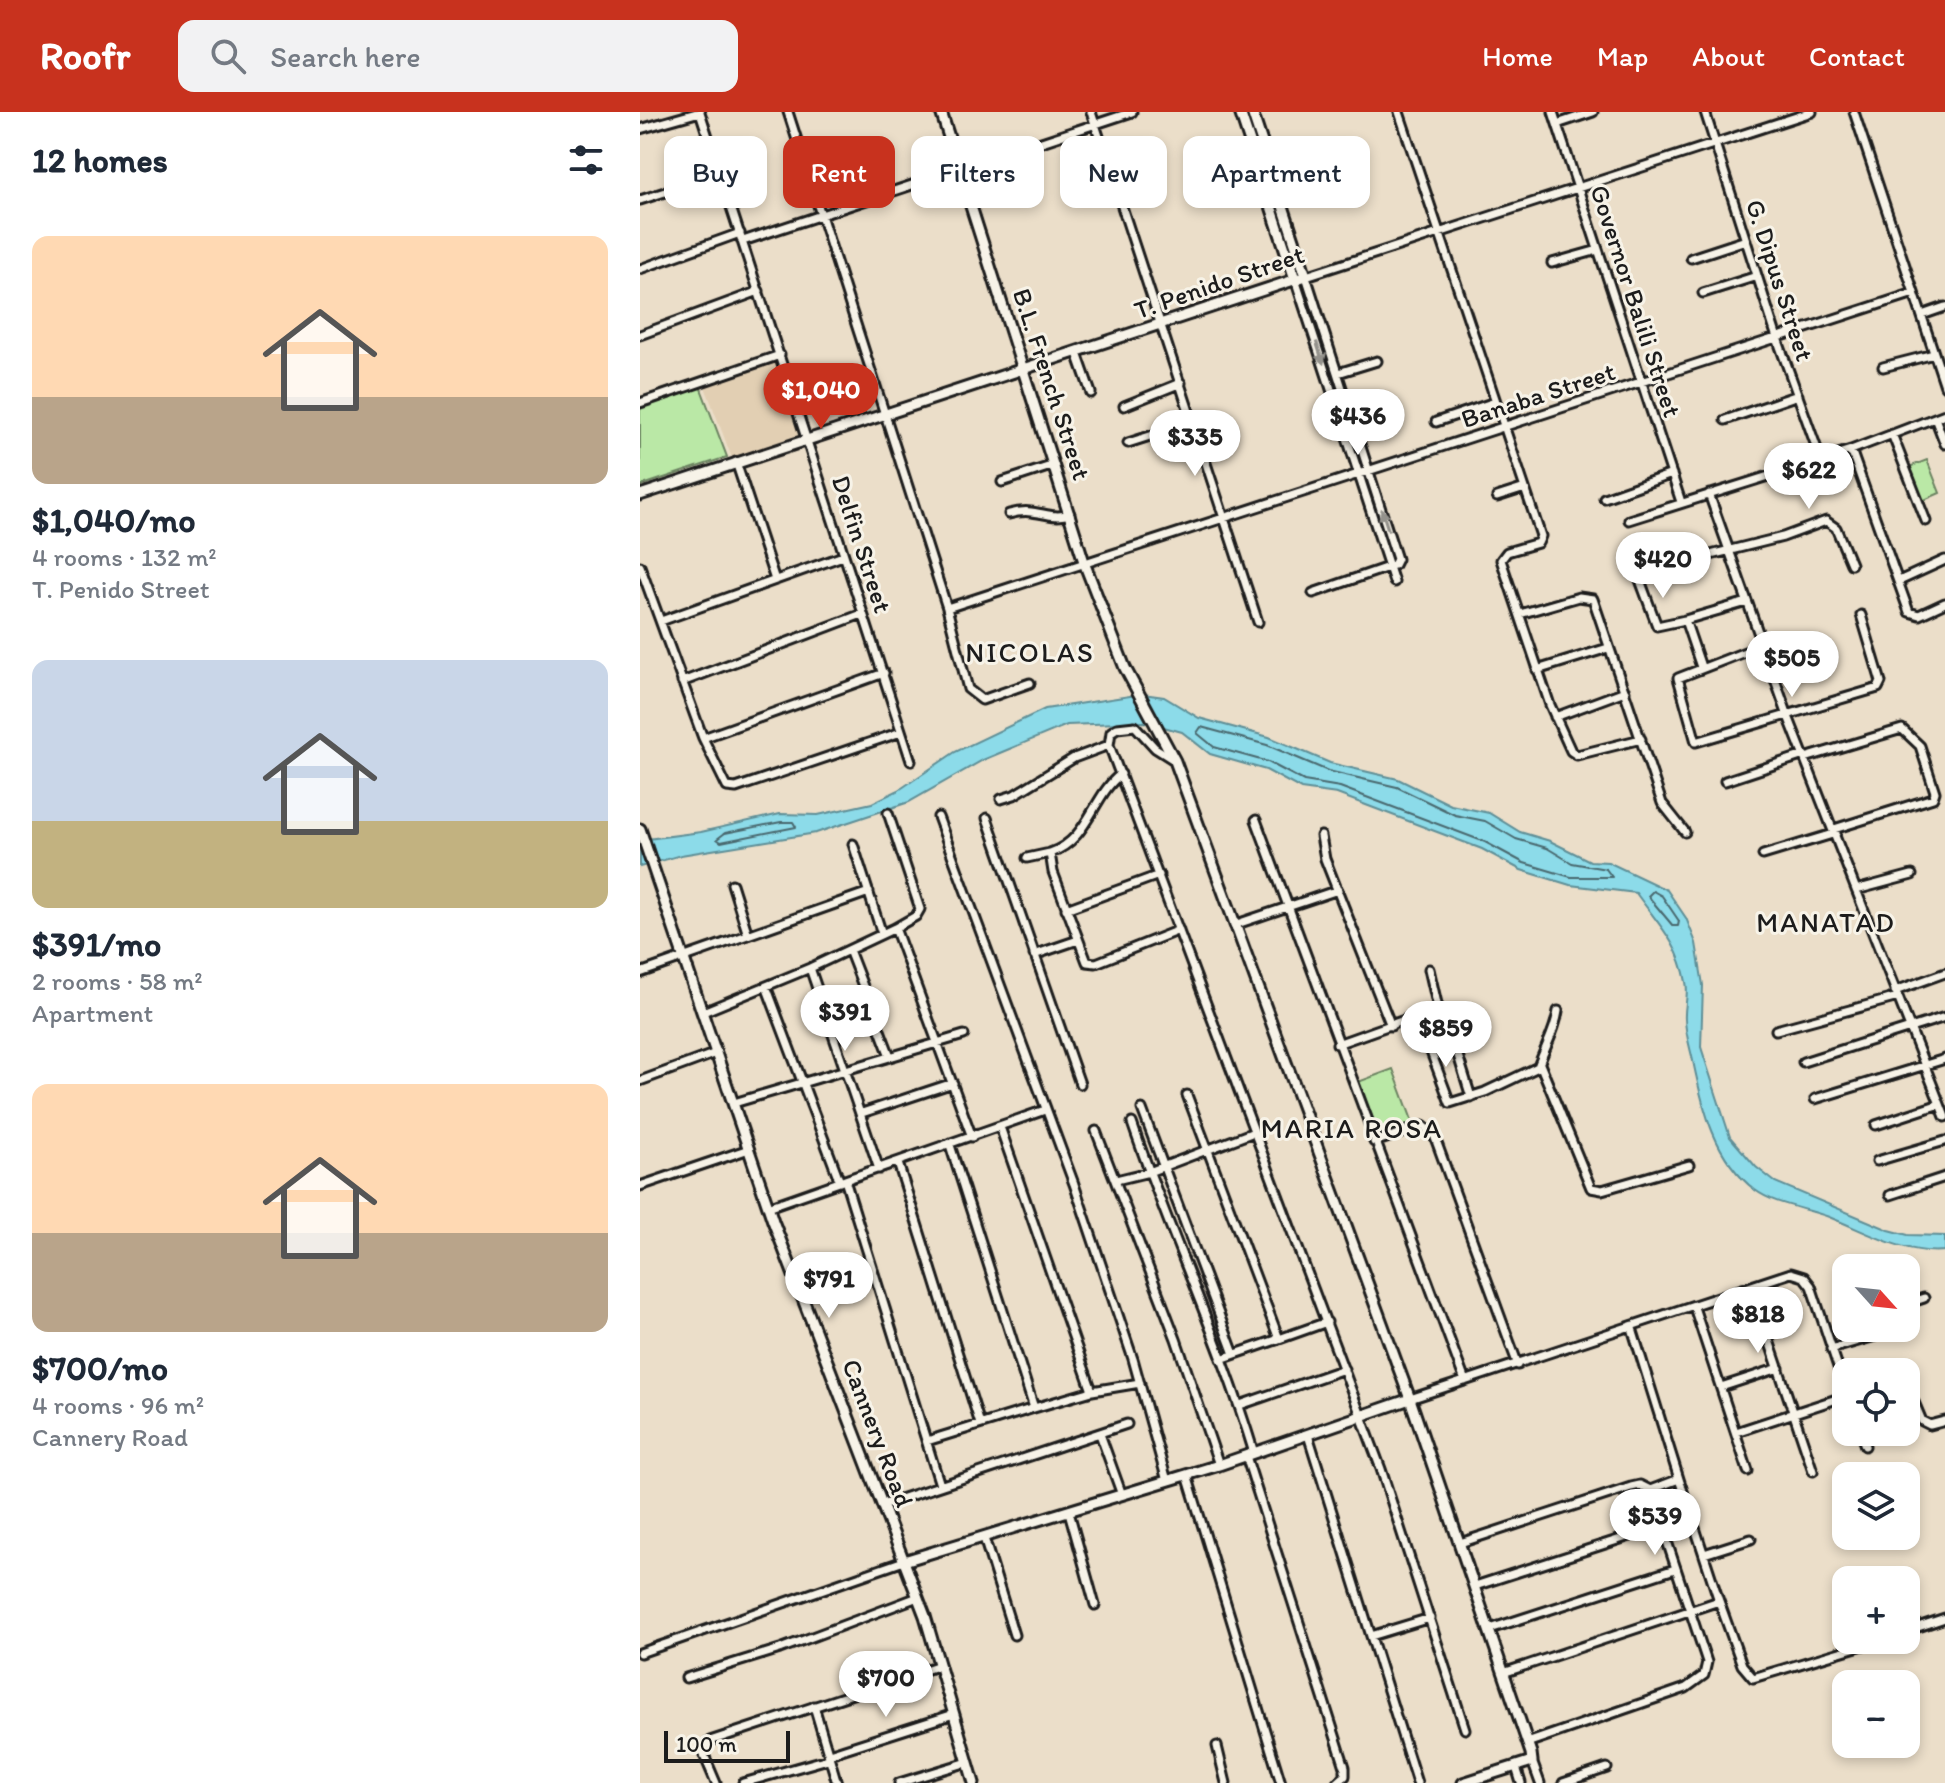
<!DOCTYPE html>
<html lang="en">
<head>
<meta charset="utf-8">
<style>
  body { margin:0; font-family:Itim,sans-serif; background:#f2f2f3; color:#1f2937; height:100vh; display:flex; flex-direction:column; font-size:30px; white-space:nowrap }
  * { box-sizing:border-box; margin:0 }
  p { font-size:26px; color:#747a83 }
  .icon { flex:none; width:44px; height:44px; fill:none; stroke:currentColor; stroke-width:2; stroke-linecap:round; stroke-linejoin:round }
  .map { position:relative; flex:1; overflow:hidden }
  .sheet { display:flex; flex-direction:column; background:#fff; width:640px }
  .sheet>* { flex:none }
  .guide { position:absolute; left:24px; top:24px; width:760px; height:72px; display:flex; gap:16px }
  .needle { width:52px; rotate:117deg }
  .controls { position:absolute; left:1192px; top:1142px; display:grid; gap:16px }
  .controls a { display:grid; place-items:center; width:88px; height:88px; border-radius:16px; background:#fff; box-shadow:0 4px 12px #0003; font-size:40px }
  .scale { position:absolute; left:24px; bottom:20px; width:126px; box-sizing:border-box; padding-left:8px; border:4px solid #1c1c1c; border-top:0; font-size:22px; line-height:28px; white-space:nowrap; color:#1c1c1c; -webkit-text-stroke:6px #f7f3e8; paint-order:stroke }
  .price { position:absolute; translate:-50% -68px; padding:0 18px; border-radius:28px; background:#fff; color:#222; font-size:26px; line-height:52px; filter:drop-shadow(0 2px 4px #0008) }
  .price::after { content:''; position:absolute; left:50%; top:48px; width:24px; height:18px; margin-left:-12px; background:inherit; clip-path:polygon(0 0,100% 0,50% 100%) }
  .price.selected { background:#c8321e; color:#fff }
  ul { padding:0; list-style:none }
  li { display:grid; align-content:center; gap:16px; height:424px; padding:0 32px }
  li span { display:grid; place-items:center; height:248px; border-radius:16px; color:#555 }
  li>.icon { margin-inline-start:auto }
  span .icon { width:144px; height:144px; fill:#fffc; stroke-width:1 }
  li b { font-size:34px }
  h2 { display:flex; justify-content:space-between; align-items:center; height:96px; padding:0 32px; font-size:34px }
  .tag { padding:0 28px; border-radius:16px; background:#fff; box-shadow:0 4px 12px #0003; font-size:28px; line-height:72px }
  .tag.selected { background:#c8321e; color:#fff }
  header { display:flex; align-items:center; gap:48px; box-sizing:border-box; height:112px; padding:0 40px; background:#c8321e; color:#fff }
  header strong { font-size:38px }
  nav { display:flex; gap:44px; margin-inline-start:auto; font-size:28px }
  .search { width:560px; height:72px; background:#f2f2f3; display:flex; align-items:center; gap:20px; box-sizing:border-box; padding:0 28px; border-radius:16px; color:#747a83; font-size:30px }
  main { display:flex; flex:1; min-height:0 }
  .map>svg:first-child { display:block }
  .built { fill:#e2cfb3 }
  .green { fill:#bae8a6; stroke:#6b8261; stroke-width:2 }
  .water { fill:#8cdbe9; stroke:#5f8f97; stroke-width:2 }
  .lines { fill:none; stroke-linecap:round; stroke-linejoin:round }
  .shore { stroke:#49686e; stroke-width:2 }
  .street-casing { stroke:#1c1c1c; stroke-width:13 }
  .secondary-casing { stroke:#1c1c1c; stroke-width:15 }
  .street { stroke:#f7f3e8; stroke-width:7 }
  .secondary { stroke:#f7f3e8; stroke-width:9 }
  .oneway { fill:#94928c }
  .labels { text-anchor:middle; stroke-width:6; stroke-linejoin:round; paint-order:stroke }
  .street-label { font-size:26px; fill:#1c1c1c; stroke:#f7f3e8 }
  .neighbourhood-label { font-size:28px; letter-spacing:2px; fill:#1c1c1c; stroke:#f7f3e8 }
</style>
</head>
<body>
<header>
<strong>Roofr</strong>
<div class="search"><svg class="icon" aria-label="search" viewBox="0 0 24 24"><circle cx="10" cy="10" r="6"/><path d="M15 15l6 6"/></svg>Search here</div>
<nav><a>Home</a><a>Map</a><a>About</a><a>Contact</a></nav>
</header>
<main>
<section class="sheet">
<h2>12 homes<svg class="icon" aria-label="filters" viewBox="0 0 24 24"><path d="M4 7h16M4 17h16"/><circle cx="9" cy="7" r="2"/><circle cx="15" cy="17" r="2"/></svg></h2>
<ul>
<li><span style="background:linear-gradient(#ffd9b3 65%,#b9a48a 0)"><svg class="icon" aria-label="home" viewBox="0 0 24 24"><path d="M3 11l9-7 9 7M6 9v11h12V9"/></svg></span><div><b>$1,040/mo</b><p>4 rooms · 132 m²</p><p>T. Penido Street</p></div></li>
<li><span style="background:linear-gradient(#c9d6e8 65%,#c2b280 0)"><svg class="icon" aria-label="home" viewBox="0 0 24 24"><path d="M3 11l9-7 9 7M6 9v11h12V9"/></svg></span><div><b>$391/mo</b><p>2 rooms · 58 m²</p><p>Apartment</p></div></li>
<li><span style="background:linear-gradient(#ffd9b3 60%,#b9a48a 0)"><svg class="icon" aria-label="home" viewBox="0 0 24 24"><path d="M3 11l9-7 9 7M6 9v11h12V9"/></svg></span><div><b>$700/mo</b><p>4 rooms · 96 m²</p><p>Cannery Road</p></div></li>
</ul>
</section>
<div class="map">
<svg width="1305" height="1671" viewBox="0 0 1305 1671">
  <rect width="100%" height="100%" fill="#ebdec9"/>
  <filter id="ink" filterUnits="userSpaceOnUse"><feTurbulence type="fractalNoise" baseFrequency=".0125" numOctaves="2"/><feDisplacementMap in="SourceGraphic" scale="16" xChannelSelector="R" yChannelSelector="G"/><feConvolveMatrix kernelMatrix="1 2 1 2 8 2 1 2 1" color-interpolation-filters="sRGB"/></filter>
  <g filter="url(#ink)">
    <!-- built -->
    <path class="built" d="M137,245L162,322L92,346L64,272Z"/>
    <!-- green -->
    <path class="green" d="M60,274L87,345L0,374V296Z
      M1287,348L1300,381L1282,389L1269,355Z
      M753,957L773,1011L739,1024L718,970Z"/>
    <!-- water -->
    <path class="water" d="M503,582L524,585L559,606L629,625L690,651L758,667L811,693L849,701L880,720L910,729L950,749L968,750L1027,778L1046,806L1056,831L1063,873L1061,935L1090,1025L1116,1055L1135,1070L1249,1118L1268,1123L1305,1124V1139C1264,1143 1225,1119 1189,1105C1166,1096 1135,1093 1115,1078C1074,1046 1063,997 1053,949C1050,935 1045,920 1045,907C1044,895 1049,882 1046,870C1039,831 1018,812 996,781L930,773L881,758L842,737L697,682L661,677L626,658L570,642L542,620L505,610L427,613L343,648L269,690L176,721L41,743L0,755V728L61,720L140,702L178,703L232,691L259,678L315,640L405,597Z"/>
    <g class="lines">
      <!-- shore -->
      <path class="shore" d="M561,615L627,633L688,659L757,675L815,703L845,709L876,727L907,736L932,751L966,757L972,765H931L884,751L845,730L700,675L664,669L628,650L574,635L557,621Z
        M141,710H153L156,715L81,730L77,727L85,721Z
        M1013,779L1022,784L1039,809L1038,814H1033L1008,784Z"/>
      <defs>
        <path id="street" d="M60,0L271,649
          M148,0L307,496L328,577L342,588L390,571
          M451,0L618,510
          M759,0L901,424L898,431L867,440L861,448L910,593L931,639L937,643L1001,627
          M913,0L1041,390
          M1065,0L1137,226L1181,348
          M1214,0L1305,274
          M917,12L953,0
          M0,17L60,0
          M631,63L691,53
          M0,88L81,62
          M103,129L492,0
          M1051,146L1106,128
          M912,151L958,138
          M0,157L100,121
          M655,167L754,470
          M1063,181L1117,164
          M1282,203L1305,195
          M0,223L119,179
          M437,241L451,281
          M1243,255L1294,242
          M698,261L737,249
          M0,291L140,243
          M484,294L541,271
          M1295,306L1305,332
          M1085,308L1158,283
          M796,310L855,290
          M1252,322L1286,409
          M488,331L554,310
          M1211,338L1269,500L1279,503L1305,491
          M96,350L135,468
          M362,370L414,353
          M1069,382L1148,604L1305,1005
          M857,385L885,376
          M964,386L1032,362
          M369,402C398,394 407,409 430,402
          M989,408L1211,338L1305,302
          M0,454L63,626L87,675L96,676L261,620
          M1026,454L1143,425L1186,409L1196,416L1211,452
          M1000,468L1017,514L1045,508
          M1259,469L1305,448
          M673,481L754,453L757,447L666,164L1172,0
          M307,496L1274,181
          M880,502L939,485L953,487L1022,691L1045,720
          M21,509L203,444
          M1123,533L1038,566L1056,630L1238,576L1241,570L1221,503
          M1061,555L1045,508L1107,490
          M897,558L968,536
          M42,570L222,502
          M915,605L985,579
          M63,626L244,561
          M1165,646L1262,617L1280,634L1295,680L1293,686L1194,717
          M534,648L515,636L495,614L477,616L471,620L469,633L741,1357L825,1617
          M481,662C452,684 449,728 410,741L413,760L447,850L456,851L539,818
          M1085,669L1164,643
          M361,687L374,683L434,646L469,633
          M248,701L280,797L276,804L255,816
          M298,705L434,1072L493,1247L527,1369
          M347,706L440,972
          M616,708L825,1269
          M681,724L685,747L751,914
          M213,732L242,822
          M1123,743L1196,721
          M387,746L410,741
          M92,772L108,823
          M1216,778L1272,763
          M426,797L519,763
          M594,813L698,778
          M209,838L250,944
          M394,843L438,828
          M170,856L239,1057
          M0,861L229,780
          M126,874L200,1070
          M1255,879L1305,861
          M63,900L170,856L255,816L332,1025
          M778,905L810,991L845,980L898,955C905,935 915,920 918,899
          M1136,918L1258,885
          M811,921L831,985
          M697,932L798,896L789,857
          M1163,950L1305,905
          M900,952L951,1076L962,1078L1049,1053
          M0,969L76,941
          M547,983L639,1227L687,1210
          M1175,987L1305,947
          M94,991L324,923
          M502,997L594,1242
          M222,1001L313,971
          M492,1011C530,1122 580,1229 614,1341
          M1236,1013L1300,992
          M360,1015L452,1279
          M456,1019L536,1227L579,1353
          M734,1030L783,1014L794,1023L878,1253
          M310,1033L394,1296L452,1279L500,1271
          M1237,1049L1305,1029
          M258,1051L340,1312
          M205,1068L300,1373
          M476,1068L509,1060L614,1020
          M0,1074L109,1037
          M1250,1083L1305,1065
          M128,1095L405,998
          M1111,1175L1173,1359
          M1266,1192L1284,1186
          M1054,1195L1108,1359
          M992,1216L1039,1367L1010,1378
          M1191,1237L1242,1222L1246,1216
          M581,1247L639,1227
          M1266,1271L1282,1309L1290,1313L1305,1309
          M1081,1275L1139,1256
          M770,1287L1151,1161L1164,1165L1171,1174L1206,1279
          M600,1293L704,1257
          M1096,1320L1206,1284
          M1220,1320L1225,1334
          M460,1322L482,1383
          M668,1323L777,1671
          M287,1329L394,1296
          M606,1344L705,1655V1664L697,1671
          M547,1363L641,1671
          M1039,1367L1079,1489
          M242,1393L487,1312
          M429,1400L455,1493
          M344,1426L374,1523
          M820,1431L991,1375L1000,1373L1010,1378L1067,1550L1064,1563L1046,1576L887,1631
          M1064,1442L1111,1427
          M835,1474L1021,1414
          M850,1517L1035,1457
          M1266,1519L1305,1506
          M731,1524L790,1506
          M0,1541L264,1449
          M863,1561L1079,1489L1102,1553L1113,1566L1240,1528
          M46,1566L140,1537L278,1485
          M174,1594L197,1671
          M577,1634L586,1671
          M189,1642L314,1602
          M892,1649L900,1671
          M876,1655L881,1671
          M76,1671L62,1638L70,1629L300,1553
          M103,1671L188,1647
          M259,1671L328,1650
          M923,1671L967,1656"/>
        <path id="secondary" d="M301,0L445,453L485,556L535,649L770,1287L891,1641L892,1649L823,1671
          M600,0L655,167
          M0,383L666,164L612,0
          M0,717L133,1109L285,1504L334,1671
          M264,1449L579,1353L770,1287"/>
      </defs>
      <!-- street casing -->
      <use href="#street" class="street-casing"/>
      <!-- secondary casing -->
      <use href="#secondary" class="secondary-casing"/>
      <!-- street -->
      <use href="#street" class="street"/>
      <!-- secondary -->
      <use href="#secondary" class="secondary"/>
    </g>
    <!-- one-way arrows -->
    <defs><path id="oneway-solid" d="M-6-.8H1V-3.2L6.5 0L1 3.2V.8H-6Z" transform="scale(2)"/></defs>
    <g class="oneway">
      <use href="#oneway-solid" transform="translate(680 241) rotate(72)"/>
      <use href="#oneway-solid" transform="translate(745 408) rotate(-108)"/>
    </g>
  </g>
  <g class="labels">
    <!-- street labels -->
    <g class="street-label">
      <text transform="translate(1140 168) rotate(72)" y="9">G. Dipus Street</text>
      <text transform="translate(579 170) rotate(-19)" y="9">T. Penido Street</text>
      <text transform="translate(996 189) rotate(72)" y="9">Governor Balili Street</text>
      <text transform="translate(412 272) rotate(72)" y="9">B.L. French Street</text>
      <text transform="translate(898 283) rotate(-18)" y="9">Banaba Street</text>
      <text transform="translate(222 432) rotate(72)" y="9">Delfin Street</text>
      <text transform="translate(238 1321) rotate(69)" y="9">Cannery Road</text>
    </g>
    <!-- neighbourhood labels -->
    <g class="neighbourhood-label">
      <text x="390" y="550">NICOLAS</text>
      <text x="1186" y="820">MANATAD</text>
      <text x="712" y="1026">MARIA ROSA</text>
    </g>
  </g>
</svg>
<div class="controls">
<a><svg class="needle" viewBox="-14 -14 28 28"><path d="M0-13l5 13h-10z" fill="#e53935"/><path d="M0 13l5-13h-10z" fill="#747a83"/></svg></a>
<a><svg class="icon" aria-label="locate" viewBox="0 0 24 24"><circle cx="12" cy="12" r="6"/><path d="M12 2v4M12 18v4M2 12h4M18 12h4"/></svg></a>
<a><svg class="icon" aria-label="layers" viewBox="0 0 24 24"><path d="M12 4l9 5-9 5-9-5zM3 14l9 5 9-5"/></svg></a>
<a>+</a>
<a>−</a>
</div>
<div class="scale">100 m</div>
<b class="price selected" style="left:181px;top:319px">$1,040</b>
<b class="price" style="left:718px;top:345px">$436</b>
<b class="price" style="left:555px;top:366px">$335</b>
<b class="price" style="left:1169px;top:399px">$622</b>
<b class="price" style="left:1023px;top:488px">$420</b>
<b class="price" style="left:1152px;top:587px">$505</b>
<b class="price" style="left:205px;top:941px">$391</b>
<b class="price" style="left:806px;top:957px">$859</b>
<b class="price" style="left:189px;top:1208px">$791</b>
<b class="price" style="left:1118px;top:1243px">$818</b>
<b class="price" style="left:1015px;top:1445px">$539</b>
<b class="price" style="left:246px;top:1607px">$700</b>
<div class="guide">
<a class="tag">Buy</a>
<a class="tag selected">Rent</a>
<a class="tag">Filters</a>
<a class="tag">New</a>
<a class="tag">Apartment</a>
</div>
</div>
</main>
</body>
</html>
